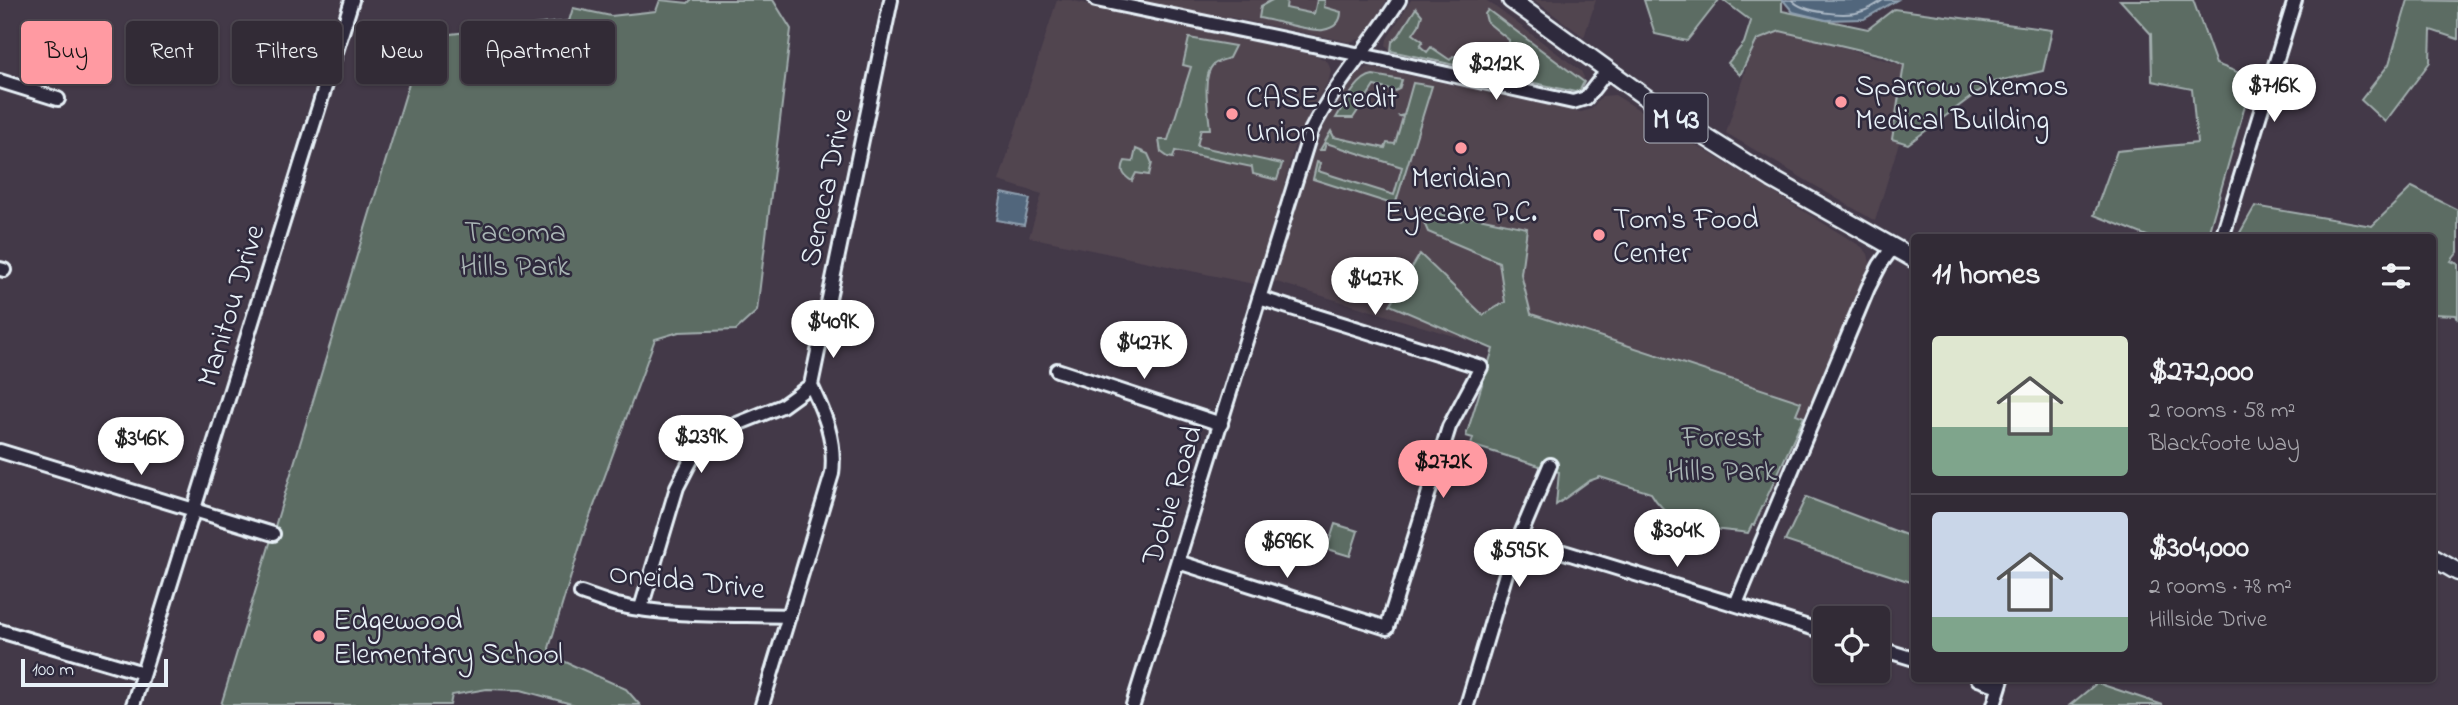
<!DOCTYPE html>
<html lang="en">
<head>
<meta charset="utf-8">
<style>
  body { margin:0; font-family:"Indie Flower",sans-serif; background:#3a333e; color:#f1f3f6; height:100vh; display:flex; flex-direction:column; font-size:26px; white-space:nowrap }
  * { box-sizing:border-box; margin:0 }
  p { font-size:23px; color:#a8a7ad }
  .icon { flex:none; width:38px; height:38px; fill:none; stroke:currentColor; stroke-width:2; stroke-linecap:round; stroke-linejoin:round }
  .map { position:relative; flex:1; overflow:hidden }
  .panel { position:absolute; left:1911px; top:234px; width:525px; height:448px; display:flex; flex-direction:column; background:#322b36; border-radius:7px; box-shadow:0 2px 5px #0004,0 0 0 2px #4d4751 }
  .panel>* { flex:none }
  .top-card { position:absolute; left:21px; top:21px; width:665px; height:63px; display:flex; gap:14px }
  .controls { position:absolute; left:1813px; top:606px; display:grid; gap:14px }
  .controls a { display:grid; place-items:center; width:77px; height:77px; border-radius:7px; background:#322b36; box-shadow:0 2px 5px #0004,0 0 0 2px #4d4751; font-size:35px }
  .scale { position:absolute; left:21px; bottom:18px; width:147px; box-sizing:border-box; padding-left:7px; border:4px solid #e8f1f8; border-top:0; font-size:19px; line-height:24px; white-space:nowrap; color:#e8f1f8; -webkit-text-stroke:5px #2f2a3d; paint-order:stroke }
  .price { position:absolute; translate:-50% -60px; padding:0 16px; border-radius:24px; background:#fff; color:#222; font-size:23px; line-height:46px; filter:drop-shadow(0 2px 4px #0008) }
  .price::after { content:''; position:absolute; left:50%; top:42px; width:21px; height:16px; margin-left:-10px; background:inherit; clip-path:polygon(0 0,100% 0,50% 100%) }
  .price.on { background:#ff9aa2; color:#111 }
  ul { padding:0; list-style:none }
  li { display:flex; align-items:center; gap:21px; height:175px; padding:0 21px }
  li+li { border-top:2px solid #4d4751 }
  li span { display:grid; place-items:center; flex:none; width:196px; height:140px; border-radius:7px; color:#555 }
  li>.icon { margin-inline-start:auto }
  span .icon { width:84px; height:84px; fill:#fffc; stroke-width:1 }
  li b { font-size:30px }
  h2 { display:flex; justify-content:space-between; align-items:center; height:84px; padding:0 21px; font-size:30px }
  .pill { padding:0 24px; border-radius:7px; background:#322b36; box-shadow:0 2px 5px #0004,0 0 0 2px #4d4751; font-size:24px; line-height:63px }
  .pill.on { background:#ff9aa2; color:#111 }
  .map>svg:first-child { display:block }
  .built { fill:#514450 }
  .green { fill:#5b6c63; stroke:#a2aeae; stroke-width:2 }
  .water { fill:#51667c; stroke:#8d9eae; stroke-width:2 }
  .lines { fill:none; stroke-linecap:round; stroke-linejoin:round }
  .shore { stroke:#acb9c6; stroke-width:2 }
  .minor-casing { stroke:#e8f1f8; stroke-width:18 }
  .major-casing { stroke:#e8f1f8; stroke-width:21 }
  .minor { stroke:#2f2a3d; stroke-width:12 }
  .major { stroke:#2f2a3d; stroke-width:16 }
  .poi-dot { fill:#ff9aa2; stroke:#2f2a3d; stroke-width:2.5 }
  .labels { text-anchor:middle; stroke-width:5; stroke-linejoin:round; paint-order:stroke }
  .shield { fill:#2f2a3d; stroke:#b0b5c0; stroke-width:2 }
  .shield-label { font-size:28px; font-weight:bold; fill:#e8f1f8 }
  .poi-label { font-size:30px; fill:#e8f1f8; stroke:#2f2a3d; text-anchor:start }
  .street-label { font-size:30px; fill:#e8f1f8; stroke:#2f2a3d }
  .park-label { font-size:30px; fill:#a9b5b5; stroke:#2f2a3d }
</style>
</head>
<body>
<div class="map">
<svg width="2458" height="705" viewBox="0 0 2458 705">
  <rect width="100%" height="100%" fill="#433948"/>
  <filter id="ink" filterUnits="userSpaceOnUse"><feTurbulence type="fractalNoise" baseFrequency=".0143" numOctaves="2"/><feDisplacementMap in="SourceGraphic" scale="14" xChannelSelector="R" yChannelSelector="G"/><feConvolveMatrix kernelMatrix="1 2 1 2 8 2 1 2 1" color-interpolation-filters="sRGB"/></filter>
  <g filter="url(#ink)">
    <!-- built -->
    <path class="built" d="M1057,0H1070L1318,56L1328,62L1331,71L1329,80L1312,108L1294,147L1258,285L1029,237L1042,194L999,181Z
      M1123,0H1387L1366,34L1360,39L1349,42L1233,18L1178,11Z
      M1411,0H1486L1581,71L1584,77L1583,85L1579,91L1575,92L1391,51L1386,45L1387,39Z
      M1534,0H1596L1584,37Z
      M1760,22L1921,71L1875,221L1726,133Z
      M1369,67L1581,112L1591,109L1602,96L1615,95L1862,247L1868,254L1870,263L1868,269L1804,417L1501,324L1493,348L1270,280L1278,250L1324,125L1352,81L1360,71Z"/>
    <!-- green -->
    <path class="green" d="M660,0L688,3L691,0H773L791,29L757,311L736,330L679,332L655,339L584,533L549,648L550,655L626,689L640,705H575L521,690L487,689L452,695L450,705H221L423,37L569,21L573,8L611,16L656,11Z
      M1272,0H1287L1286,8L1314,14L1317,0H1325L1324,7L1341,12C1341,23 1334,28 1323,30C1313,32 1272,20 1259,18L1261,6Z
      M1644,0H1719L1687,41L1655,34Z
      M1723,0H1782V11L1868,29L1894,9L2052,30L2043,71L1990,83L1908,144L1892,139L1904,65L1882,55L1780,31L1757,40L1740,75L1728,63L1744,43L1751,21Z
      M2120,0H2193L2216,64L2253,78L2207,238H2152L2094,215L2117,151L2197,143L2192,89L2152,81L2151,34Z
      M2408,0L2458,1V39L2431,30L2430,62L2385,122L2361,100L2389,64Z
      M1416,8L1422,15L1419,25L1413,34L1423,41L1420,46L1427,52L1431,47L1450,60L1453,56L1490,64L1489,58L1491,57L1495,60L1492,69L1486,72L1391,51L1392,42L1399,35Z
      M1488,10L1584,82L1580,90L1575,92L1512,78L1508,72L1509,40L1487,22L1485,14Z
      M1189,38L1235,46L1229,58C1224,60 1217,61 1213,65C1201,77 1209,114 1210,129H1201L1197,146L1282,164L1277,180L1253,174L1252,167L1175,151L1173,158L1168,157L1161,152L1159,140H1168L1191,67L1183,65Z
      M1373,75L1402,80L1399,89L1395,91L1374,86L1353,118H1336C1344,105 1357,77 1373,75Z
      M1413,83L1432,86L1395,205L1313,179L1317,162L1320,163L1318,171L1394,195L1402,167L1326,143L1324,150H1320L1331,131L1334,137L1385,148L1387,143L1395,144L1403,117L1400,116L1404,115Z
      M1136,149L1148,154L1152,163L1149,175L1136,173L1132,181C1123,176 1120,170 1125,161L1133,162Z
      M2412,187L2458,210V252L2451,261L2458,264V320L2456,315L2433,314L2432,238H2237L2255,206L2372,226Z
      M1417,206L1462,221L1469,216L1527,228L1521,274L1531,314L1801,402L1796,414L1804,417L1754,525H1752L1748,533C1711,528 1672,530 1651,493L1600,477L1589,481L1556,505L1559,472L1471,445L1473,438L1466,436L1493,349L1390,305L1420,254L1483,315L1505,302L1499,262L1428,232Z
      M1806,497L1914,538V583L1785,541Z
      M1335,524L1358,531L1350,556L1327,549Z
      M2097,683L2163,705H2070Z"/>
    <!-- water -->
    <path class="water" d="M1783,0H1897L1864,19L1826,20L1793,12Z
      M1002,193L1030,199L1024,225L997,220Z"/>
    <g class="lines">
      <!-- shore -->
      <path class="shore" d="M1792,0C1803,13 1847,17 1863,11C1870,9 1877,4 1883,0"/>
      <defs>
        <path id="minor" d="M1096,0L1380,59L1573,102L1586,98L1607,71
          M0,81L58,99
          M2222,238L2295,0
          M0,269L4,270
          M1057,370L1221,424
          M0,451L273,534
          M1518,538L1825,632
          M1178,562L1387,628L1449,427L1481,367L1259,298
          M581,593C593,597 605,602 617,605C671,617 734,614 789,616
          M1736,604L1868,288L1880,265L1893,247
          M641,608L677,487L692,458L712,438L727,428L782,406L811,385
          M0,631L143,673
          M1878,648L1914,659
          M1978,679L1999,686
          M133,705L352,0
          M762,705L832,474C836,440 825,415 811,385L891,0
          M1133,705L1311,131C1335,83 1371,45 1399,0
          M1467,705L1510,560L1550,465
          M1994,705L2002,679"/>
        <path id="major" d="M1511,0L1663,110L1772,179L1914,259
          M2432,557L2458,572"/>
      </defs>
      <!-- minor casing -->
      <use href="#minor" class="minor-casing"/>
      <!-- major casing -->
      <use href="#major" class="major-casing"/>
      <!-- minor -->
      <use href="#minor" class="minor"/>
      <!-- major -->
      <use href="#major" class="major"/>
    </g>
  </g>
  <!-- markers -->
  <g class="poi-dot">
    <circle cx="1841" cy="102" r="7"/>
    <circle cx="1232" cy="114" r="7"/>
    <circle cx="1461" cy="148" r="7"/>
    <circle cx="1599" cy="235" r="7"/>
    <circle cx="319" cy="636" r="7"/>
  </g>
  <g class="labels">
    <!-- shield labels -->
    <rect class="shield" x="1644.5" y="93.5" width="63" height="49" rx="5"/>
    <g class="shield-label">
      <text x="1676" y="128">M 43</text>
    </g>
    <!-- poi labels -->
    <g class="poi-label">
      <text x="1855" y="95">Sparrow Okemos<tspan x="1855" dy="34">Medical Building</tspan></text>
      <text x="1246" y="107">CASE Credit<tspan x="1246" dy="34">Union</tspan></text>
      <text x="1461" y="187" text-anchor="middle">Meridian<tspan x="1461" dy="34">Eyecare P.C.</tspan></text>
      <text x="1613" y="228">Tom's Food<tspan x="1613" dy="34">Center</tspan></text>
      <text x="333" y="629">Edgewood<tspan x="333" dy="34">Elementary School</tspan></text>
    </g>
    <!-- street labels -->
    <g class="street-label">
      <text transform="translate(825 187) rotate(-78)" y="10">Seneca Drive</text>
      <text transform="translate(230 305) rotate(-73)" y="10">Manitou Drive</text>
      <text transform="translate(1171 495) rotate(-73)" y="10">Dobie Road</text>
      <text transform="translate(687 580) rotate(6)" y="10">Oneida Drive</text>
    </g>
    <!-- park labels -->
    <g class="park-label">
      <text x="515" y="241">Tacoma<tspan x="515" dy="34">Hills Park</tspan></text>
      <text x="1722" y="446">Forest<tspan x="1722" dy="34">Hills Park</tspan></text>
    </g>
  </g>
</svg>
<div class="controls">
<a><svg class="icon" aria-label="locate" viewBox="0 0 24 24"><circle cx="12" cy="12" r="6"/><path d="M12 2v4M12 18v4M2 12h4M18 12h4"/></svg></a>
</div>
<div class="scale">100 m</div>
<b class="price" style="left:1496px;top:102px">$212K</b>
<b class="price" style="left:2274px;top:124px">$716K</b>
<b class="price" style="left:1375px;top:317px">$427K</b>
<b class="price" style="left:833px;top:360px">$409K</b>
<b class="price" style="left:1144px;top:381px">$427K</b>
<b class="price" style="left:701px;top:475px">$239K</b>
<b class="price" style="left:141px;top:477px">$346K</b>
<b class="price on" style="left:1443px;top:500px">$272K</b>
<b class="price" style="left:1677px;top:569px">$304K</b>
<b class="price" style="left:1287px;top:580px">$696K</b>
<b class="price" style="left:1519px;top:589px">$595K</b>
<div class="top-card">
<a class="pill on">Buy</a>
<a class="pill">Rent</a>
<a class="pill">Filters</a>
<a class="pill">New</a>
<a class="pill">Apartment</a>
</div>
<section class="panel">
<h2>11 homes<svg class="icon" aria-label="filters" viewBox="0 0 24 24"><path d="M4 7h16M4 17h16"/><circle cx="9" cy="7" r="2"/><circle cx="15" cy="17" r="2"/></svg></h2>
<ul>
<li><span style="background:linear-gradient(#dfe7d0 65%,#7fa58c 0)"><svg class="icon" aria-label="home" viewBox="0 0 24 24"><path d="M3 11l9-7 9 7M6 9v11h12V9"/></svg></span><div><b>$272,000</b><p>2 rooms · 58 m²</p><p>Blackfoote Way</p></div></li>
<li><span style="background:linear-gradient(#c9d6e8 75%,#7fa58c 0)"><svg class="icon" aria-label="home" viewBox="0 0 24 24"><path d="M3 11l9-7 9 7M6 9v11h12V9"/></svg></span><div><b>$304,000</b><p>2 rooms · 78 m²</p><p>Hillside Drive</p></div></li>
</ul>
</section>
</div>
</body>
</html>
